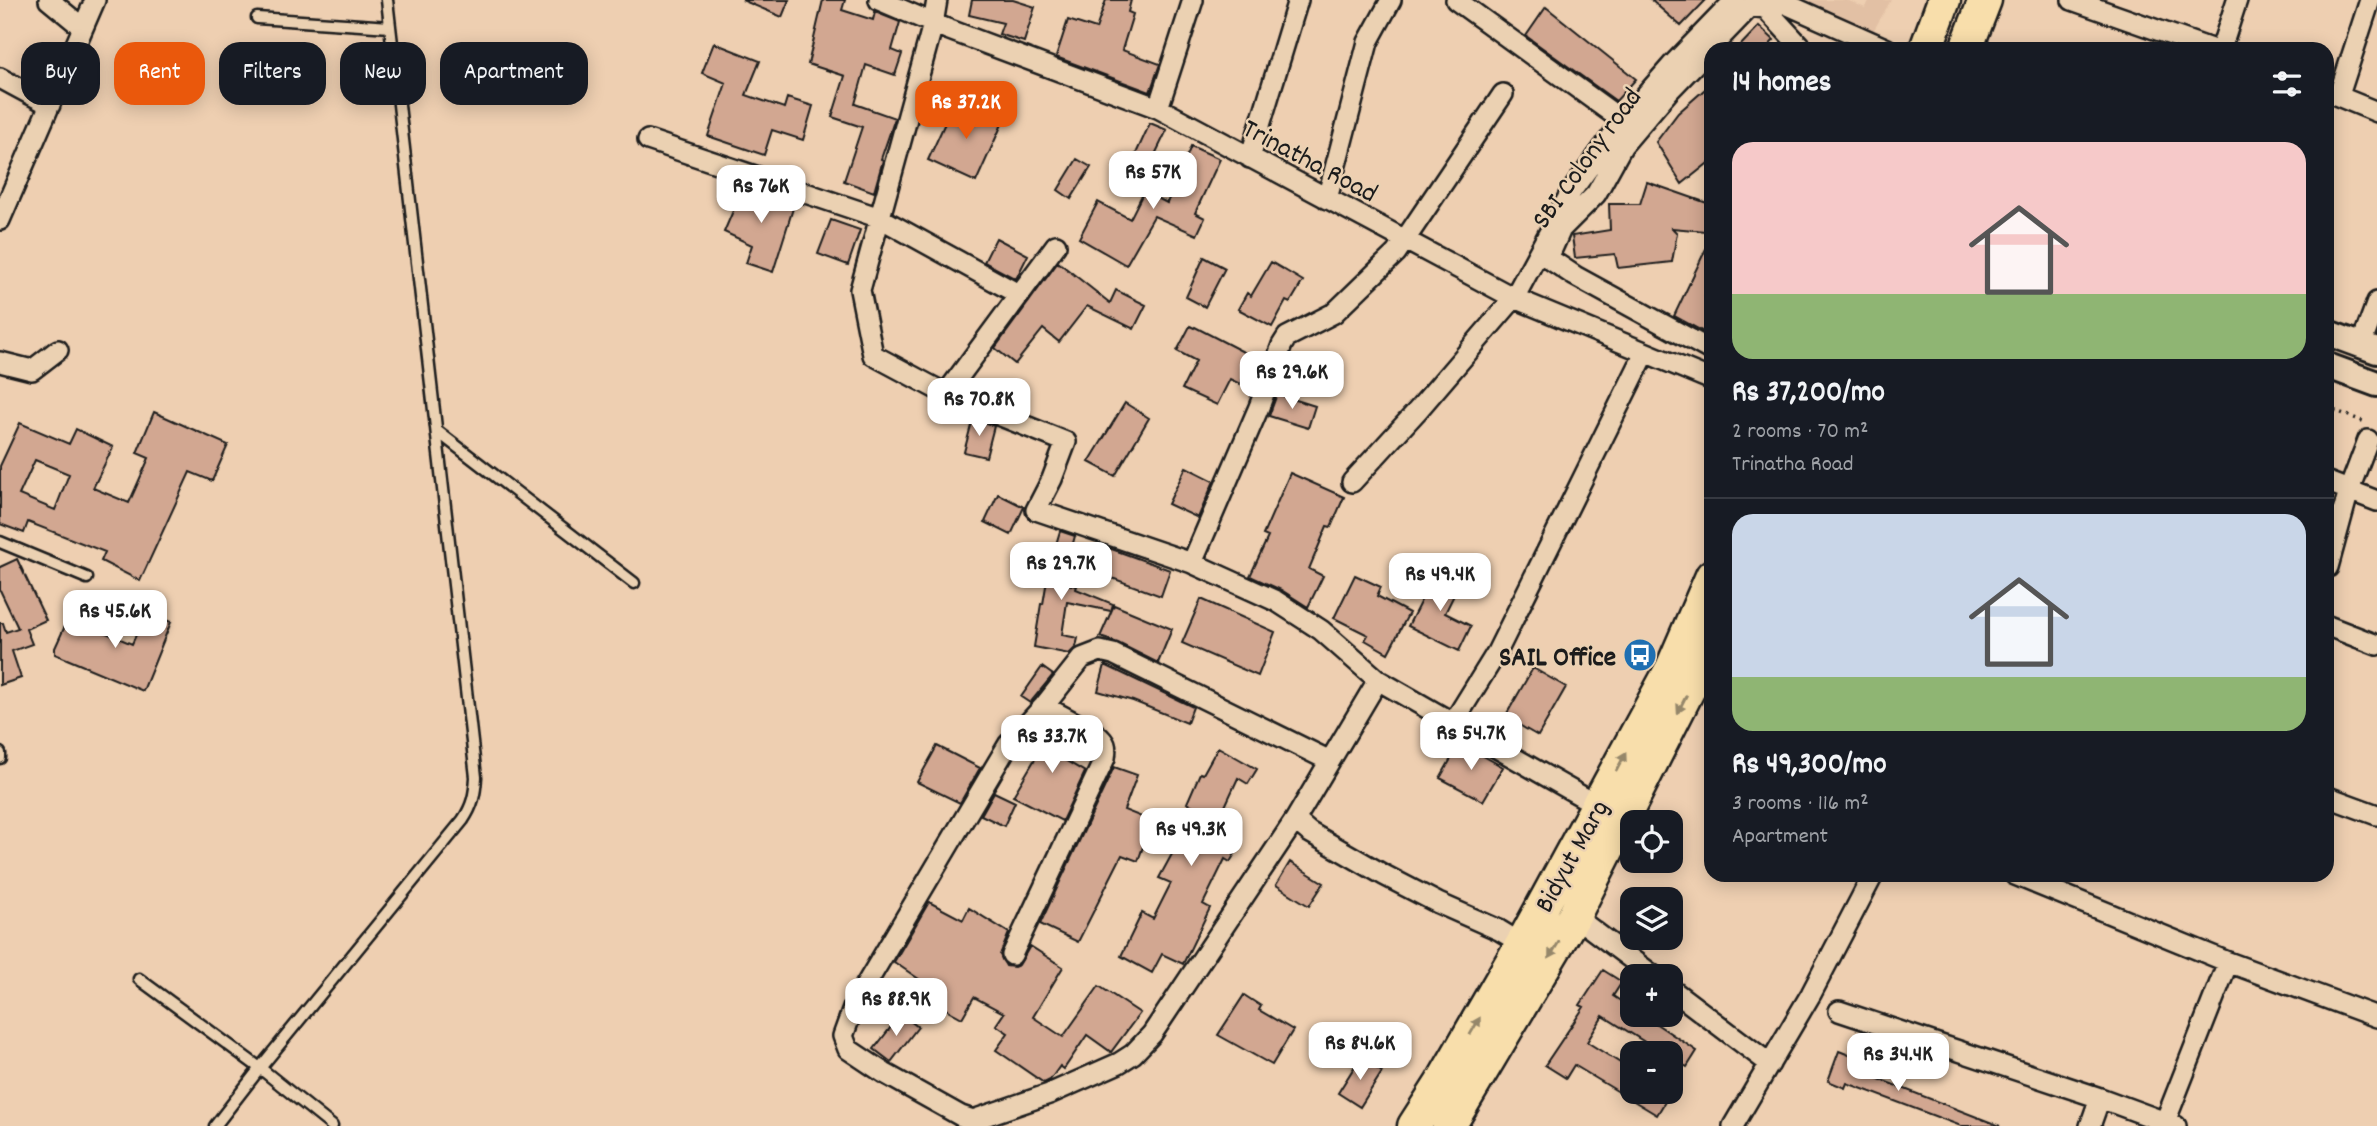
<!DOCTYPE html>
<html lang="en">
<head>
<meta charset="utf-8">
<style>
  body { margin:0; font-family:Dekko,sans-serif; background:#242831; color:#f1f3f6; height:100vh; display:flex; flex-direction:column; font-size:26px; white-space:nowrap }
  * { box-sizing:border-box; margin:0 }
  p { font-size:23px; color:#9ea1a6 }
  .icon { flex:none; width:38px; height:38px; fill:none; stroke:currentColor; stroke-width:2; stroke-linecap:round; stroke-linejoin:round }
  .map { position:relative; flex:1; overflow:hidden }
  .drawer { position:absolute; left:1704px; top:42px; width:630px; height:840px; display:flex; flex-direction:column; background:#171b24; border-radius:21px; box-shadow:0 4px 18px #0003 }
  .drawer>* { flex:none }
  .guide { position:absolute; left:21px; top:42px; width:665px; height:63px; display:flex; gap:14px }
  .tools { position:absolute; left:1620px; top:810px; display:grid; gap:14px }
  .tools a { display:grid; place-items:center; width:63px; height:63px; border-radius:14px; background:#171b24; box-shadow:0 4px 18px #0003; font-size:35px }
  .price { position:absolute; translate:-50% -60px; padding:0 16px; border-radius:14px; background:#fff; color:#222; font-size:23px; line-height:46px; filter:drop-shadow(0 2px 4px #0008) }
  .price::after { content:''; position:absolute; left:50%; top:42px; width:21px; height:16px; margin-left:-10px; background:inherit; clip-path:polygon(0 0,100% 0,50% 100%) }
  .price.active { background:#ea580c; color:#fff }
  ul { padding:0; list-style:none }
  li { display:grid; align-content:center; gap:14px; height:371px; padding:0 28px }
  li+li { border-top:2px solid #363941 }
  li span { display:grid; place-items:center; height:217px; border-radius:21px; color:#555 }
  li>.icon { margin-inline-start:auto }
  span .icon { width:126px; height:126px; fill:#fffc; stroke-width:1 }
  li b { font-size:30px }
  h2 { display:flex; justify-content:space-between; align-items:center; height:84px; padding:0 28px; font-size:30px }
  .pill { padding:0 24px; border-radius:21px; background:#171b24; box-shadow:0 4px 18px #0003; font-size:24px; line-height:63px }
  .pill.active { background:#ea580c; color:#fff }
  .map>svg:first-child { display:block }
  .built { fill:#e2c0a4 }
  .building { fill:#d2a791; stroke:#1c1c1c; stroke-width:2; fill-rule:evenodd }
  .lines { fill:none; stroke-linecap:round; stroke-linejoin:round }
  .service-casing { stroke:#1c1c1c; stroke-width:15 }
  .minor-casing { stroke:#1c1c1c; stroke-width:24 }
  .tertiary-casing { stroke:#1c1c1c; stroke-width:30 }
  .primary-casing { stroke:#1c1c1c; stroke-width:37 }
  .path { stroke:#1c1c1c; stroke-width:3.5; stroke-dasharray:2 5; stroke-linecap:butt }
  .service { stroke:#ebd1b2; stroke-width:10 }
  .minor { stroke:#ebd1b2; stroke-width:19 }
  .tertiary { stroke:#ebd1b2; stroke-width:24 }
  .primary { stroke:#f8deab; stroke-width:32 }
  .oneway { fill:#95876b }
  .labels { text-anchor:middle; stroke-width:5; stroke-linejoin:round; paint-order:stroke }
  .street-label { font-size:28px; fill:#1c1c1c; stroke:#ebd1b2 }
  .poi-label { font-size:28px; font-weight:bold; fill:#1c1c1c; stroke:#ebd1b2; text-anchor:end }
</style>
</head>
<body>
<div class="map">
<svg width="2377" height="1126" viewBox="0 0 2377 1126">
  <rect width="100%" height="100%" fill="#eecfb1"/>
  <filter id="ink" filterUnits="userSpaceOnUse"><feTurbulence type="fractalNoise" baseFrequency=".0143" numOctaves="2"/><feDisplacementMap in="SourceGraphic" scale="14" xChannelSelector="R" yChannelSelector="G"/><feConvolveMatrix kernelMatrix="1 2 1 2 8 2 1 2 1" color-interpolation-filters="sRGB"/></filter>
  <g filter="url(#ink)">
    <!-- built -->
    <path class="built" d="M1793,0H1847L1865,8L1870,0H1891L1871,35Z"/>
    <!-- building -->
    <path class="building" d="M742,0H789L782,17Z
      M823,0H845L842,10L873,20L875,12L900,22L892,50L902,54L895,75L866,65L855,104L895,118L881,159L883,160L874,192L844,181L862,127L832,117L845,76L808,64Z
      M972,0H1013L1035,7L1024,42L999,34L1003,23L969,15Z
      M1106,0H1131L1128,12L1133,14L1122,50L1160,64L1150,92L1056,57L1068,20L1096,29Z
      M1651,0H1706L1681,26Z
      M1546,7L1636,79L1616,101L1526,36Z
      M1759,26L1774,40L1766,49H1737Z
      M714,43L760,61L746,95L784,108L787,98L813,106L803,140L772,130L764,155L708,136L726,83L702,73Z
      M1712,83V160L1682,184L1656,142L1678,113Z
      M955,101L1003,122L976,182L928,160Z
      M1150,123L1167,130L1150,165L1134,158Z
      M1191,146L1220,159L1195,213L1205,218L1197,235L1154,216L1126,265L1079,238L1098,202L1130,219L1144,191L1167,203Z
      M1077,159L1091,167L1071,199L1058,190Z
      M1647,182L1710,204L1705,231L1672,228L1677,233L1672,262L1618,268L1615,254L1575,258L1572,236L1610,230L1609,204H1640Z
      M744,185L795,202L773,272L746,263L752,245L724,232Z
      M831,220L860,230L848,265L818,254Z
      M1712,236V286L1705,296L1712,302V329L1709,335L1674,316Z
      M996,238L1028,255L1016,279L984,262Z
      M1204,257L1225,268L1205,307L1186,297Z
      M1058,262L1110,303L1116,290L1146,305L1134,329L1087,306L1059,342L1043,329L1015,364L995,348Z
      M1271,262L1303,281L1290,303L1286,301L1272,327L1238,309L1247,293L1251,296Z
      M1190,326L1194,328L1195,327L1255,358L1240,384L1230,379L1217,405L1182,389L1196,361L1177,351Z
      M1277,394L1315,406L1308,428L1269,416Z
      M1125,403L1149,418L1115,476L1089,462Z
      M154,412L228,445L212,481L190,472L140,581L101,561L105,552L28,522L24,533L0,524V466L20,423L69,444L76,429L113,447L93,488L129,503L149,458L137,453ZM35,460L69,474L55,510L19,495Z
      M973,418L994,426L986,457L964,452Z
      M1186,467L1214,481L1198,518L1168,504Z
      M1290,473L1344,497L1331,527L1327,526L1309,569L1323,576L1308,607L1281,590L1250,576L1268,537L1263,535Z
      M998,494L1024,507L1011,535L985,522Z
      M1060,531L1075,536L1062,583L1077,586L1076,589L1113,604L1111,611L1067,602L1062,635L1078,638L1076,647L1069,654L1034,647L1041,604H1043L1049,568Z
      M1106,547L1170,570L1161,596L1098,573Z
      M17,559L46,620L26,629L32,644L12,651L21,678L0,685V623H3L6,632L18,628L0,590V567Z
      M1437,569L1461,581L1445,613L1471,626L1459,651L1408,626Z
      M1355,575L1381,587L1377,596L1409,613L1388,653L1365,640L1368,635L1334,618Z
      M1201,599L1275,632L1258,676L1182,643Z
      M1114,605L1172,629L1158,663L1118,643L1100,637Z
      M146,612L171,622L143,691L55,654V648L69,617L132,644Z
      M1105,665L1193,707L1187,723L1133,701L1098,691Z
      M1042,667L1053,675L1030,703L1021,697Z
      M1533,668L1566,687L1538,736L1505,717Z
      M1049,722L1076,737L1065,760L1085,772L1062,821L1013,796L1045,742L1040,739Z
      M1460,743L1503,767L1483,801L1440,778Z
      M937,746L980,768L960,803L917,782Z
      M1218,747L1257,769L1248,784L1238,778L1216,826L1242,842L1230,862L1225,859L1203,904L1210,908L1183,964L1162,954L1152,973L1121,956L1142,913L1153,919L1171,883L1159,878L1197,808L1187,803L1200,773L1203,774Z
      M1114,767L1137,775L1124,810L1152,821L1138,861L1122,855L1078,942L1040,924Z
      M994,792L1015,802L1004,826L981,815Z
      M1290,862L1324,883L1309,906L1276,885Z
      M929,902L963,920L969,908L1009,933L1000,955L1006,966L1014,967L1019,965L1030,946L1063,967L1033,1017L1063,1037L1099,986L1140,1013L1111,1052L1087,1035L1064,1069L1060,1066L1050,1080L1044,1083L996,1050L1008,1033L996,1025L1004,1013L974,997L962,1018L926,998L932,988L894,962Z
      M1603,970L1622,982L1613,996L1633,1009V1015H1643L1697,1051L1687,1067L1671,1058V1054H1664L1603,1016L1587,1042L1633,1071V1092H1671L1657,1115L1574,1065L1566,1078L1545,1065L1584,1007L1580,1005Z
      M1244,995L1261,1006L1259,1010L1293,1030L1272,1065L1218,1035Z
      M901,1014L918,1027L891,1062L874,1049Z
      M1839,1051L1857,1058L1853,1069L2000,1126H1961L1847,1083L1845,1088L1828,1081Z
      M1360,1058L1382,1072L1360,1107L1338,1093Z"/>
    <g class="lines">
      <defs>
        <path id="service" d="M257,18L390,27
          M437,431L634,583
          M0,542L87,578
          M0,753V758
          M139,979L260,1068L332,1126
          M215,1126L260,1068L463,820C473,805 475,794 476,777L387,0"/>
        <path id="minor" d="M49,0L83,28
          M879,0L947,29L1158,108L1514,298L1712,380
          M937,0L933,24L860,290L873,355L946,394L1066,442L1052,479L1036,510L1192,563L1276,601L1321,630L1378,680L1453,723
          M1456,0L1623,121
          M1777,0L1887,49
          M2072,0L2211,49
          M2221,49L2237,0
          M0,78L50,105
          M2328,92L2377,112
          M2339,95L2370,0
          M1158,108L1193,0
          M648,140L880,218L1020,295
          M1250,158L1298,0
          M1327,199L1368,42L1391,0
          M0,220L95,0
          M2361,345L2377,302
          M1712,351L1575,276L1548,258L1561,229L1596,194L1623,145L1668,92L1751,6L1765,8L1800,46L1799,49
          M0,362L32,370L58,350
          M946,394L1056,245
          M1352,482L1418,410L1514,298L1571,192L1623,121L1673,64L1735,0
          M2328,482L2377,501
          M1192,563L1259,407L1282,345L1287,337L1334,313L1396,253L1503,94
          M2328,567L2349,490L2368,440
          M2328,626L2377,645
          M1378,680L1295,820L1309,832L1384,875L1438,903L1499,930L1522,944
          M2328,797L2377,815
          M1597,805L1453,723L1497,652L1645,353
          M1295,820L1152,1034L1133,1054L1119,1063L1049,1094L973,1120L961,1116L884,1073L848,1049L843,1036L855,1003L1008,745L1044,706L1082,658L1100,651L1113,654L1330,761
          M2015,875L2228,962L2377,1017
          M1574,916L1654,976
          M1012,955L1105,758C1107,746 1106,742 1096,734L1044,706
          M1671,989L1770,1064
          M1839,1011L2100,1098L2176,1126
          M2165,1122L2228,962
          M1733,1126L1811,994L1873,875
          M2090,1126L2100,1098"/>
        <path id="tertiary" d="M2328,333L2377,351
          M2328,366L2377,384"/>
        <path id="primary" d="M1926,49L1944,0
          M1966,49L1985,0
          M1414,1126L1441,1084L1522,944L1672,668L1712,576
          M1449,1126L1574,916L1712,643"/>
      </defs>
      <!-- service casing -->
      <use href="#service" class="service-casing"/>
      <!-- minor casing -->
      <use href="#minor" class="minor-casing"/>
      <!-- tertiary casing -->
      <use href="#tertiary" class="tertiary-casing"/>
      <!-- primary casing -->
      <use href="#primary" class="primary-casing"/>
      <!-- path -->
      <path class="path" d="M2328,408L2365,422"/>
      <!-- service -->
      <use href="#service" class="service"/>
      <!-- minor -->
      <use href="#minor" class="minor"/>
      <!-- tertiary -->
      <use href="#tertiary" class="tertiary"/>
      <!-- primary -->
      <use href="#primary" class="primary"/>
    </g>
    <!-- one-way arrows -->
    <defs><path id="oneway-solid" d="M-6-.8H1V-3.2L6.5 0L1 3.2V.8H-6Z" transform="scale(1.75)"/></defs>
    <g class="oneway">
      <use href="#oneway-solid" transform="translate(1682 704) rotate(117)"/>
      <use href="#oneway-solid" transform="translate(1621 762) rotate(-62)"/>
      <use href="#oneway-solid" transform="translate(1554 950) rotate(121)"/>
      <use href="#oneway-solid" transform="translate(1475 1026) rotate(-60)"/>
    </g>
  </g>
  <!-- icons -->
  <defs>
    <symbol id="bus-disc" viewBox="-11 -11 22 22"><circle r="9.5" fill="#1f6fb2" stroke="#ebd1b2"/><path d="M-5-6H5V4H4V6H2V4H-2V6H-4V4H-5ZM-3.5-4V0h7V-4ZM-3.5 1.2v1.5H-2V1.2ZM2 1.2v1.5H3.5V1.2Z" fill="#fff"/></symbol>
  </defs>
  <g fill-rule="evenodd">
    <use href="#bus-disc" x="1621" y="636" width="38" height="38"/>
  </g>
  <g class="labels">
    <!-- street labels -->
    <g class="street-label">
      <text transform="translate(1585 157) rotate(-54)" y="10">SBI Colony road</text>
      <text transform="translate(1311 159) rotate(28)" y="10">Trinatha Road</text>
      <text transform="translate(1570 855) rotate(-61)" y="10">Bidyut Marg</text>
    </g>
    <!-- poi labels -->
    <g class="poi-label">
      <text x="1616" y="665">SAIL Office</text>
    </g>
  </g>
</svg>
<div class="tools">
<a><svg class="icon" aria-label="locate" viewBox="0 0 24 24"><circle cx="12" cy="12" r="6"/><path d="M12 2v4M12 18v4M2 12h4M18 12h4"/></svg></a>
<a><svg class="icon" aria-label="layers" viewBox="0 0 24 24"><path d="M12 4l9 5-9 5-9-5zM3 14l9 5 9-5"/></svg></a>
<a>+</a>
<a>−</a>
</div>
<b class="price active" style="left:966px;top:141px">Rs 37.2K</b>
<b class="price" style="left:1153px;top:211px">Rs 57K</b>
<b class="price" style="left:761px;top:225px">Rs 76K</b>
<b class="price" style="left:1292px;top:411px">Rs 29.6K</b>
<b class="price" style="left:979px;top:438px">Rs 70.8K</b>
<b class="price" style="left:1061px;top:602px">Rs 29.7K</b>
<b class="price" style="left:1440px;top:613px">Rs 49.4K</b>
<b class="price" style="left:115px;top:650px">Rs 45.6K</b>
<b class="price" style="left:1471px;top:772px">Rs 54.7K</b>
<b class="price" style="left:1052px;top:775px">Rs 33.7K</b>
<b class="price" style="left:1191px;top:868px">Rs 49.3K</b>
<b class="price" style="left:896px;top:1038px">Rs 88.9K</b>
<b class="price" style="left:1360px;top:1082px">Rs 84.6K</b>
<b class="price" style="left:1898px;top:1093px">Rs 34.4K</b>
<div class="guide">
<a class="pill">Buy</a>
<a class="pill active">Rent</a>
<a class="pill">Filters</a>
<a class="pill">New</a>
<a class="pill">Apartment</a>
</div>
<section class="drawer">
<h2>14 homes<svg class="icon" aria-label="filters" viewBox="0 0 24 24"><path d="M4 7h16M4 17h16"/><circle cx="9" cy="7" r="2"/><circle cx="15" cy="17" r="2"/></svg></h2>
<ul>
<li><span style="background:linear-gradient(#f6c9c9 70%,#8fb573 0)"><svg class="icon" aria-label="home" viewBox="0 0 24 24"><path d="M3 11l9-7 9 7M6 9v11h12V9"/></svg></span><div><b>Rs 37,200/mo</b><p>2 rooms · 70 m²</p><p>Trinatha Road</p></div></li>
<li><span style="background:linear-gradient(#c9d6e8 75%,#8fb573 0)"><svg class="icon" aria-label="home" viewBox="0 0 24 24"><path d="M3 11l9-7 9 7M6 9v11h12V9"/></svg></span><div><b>Rs 49,300/mo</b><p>3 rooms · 116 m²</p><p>Apartment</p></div></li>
</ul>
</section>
</div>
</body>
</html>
